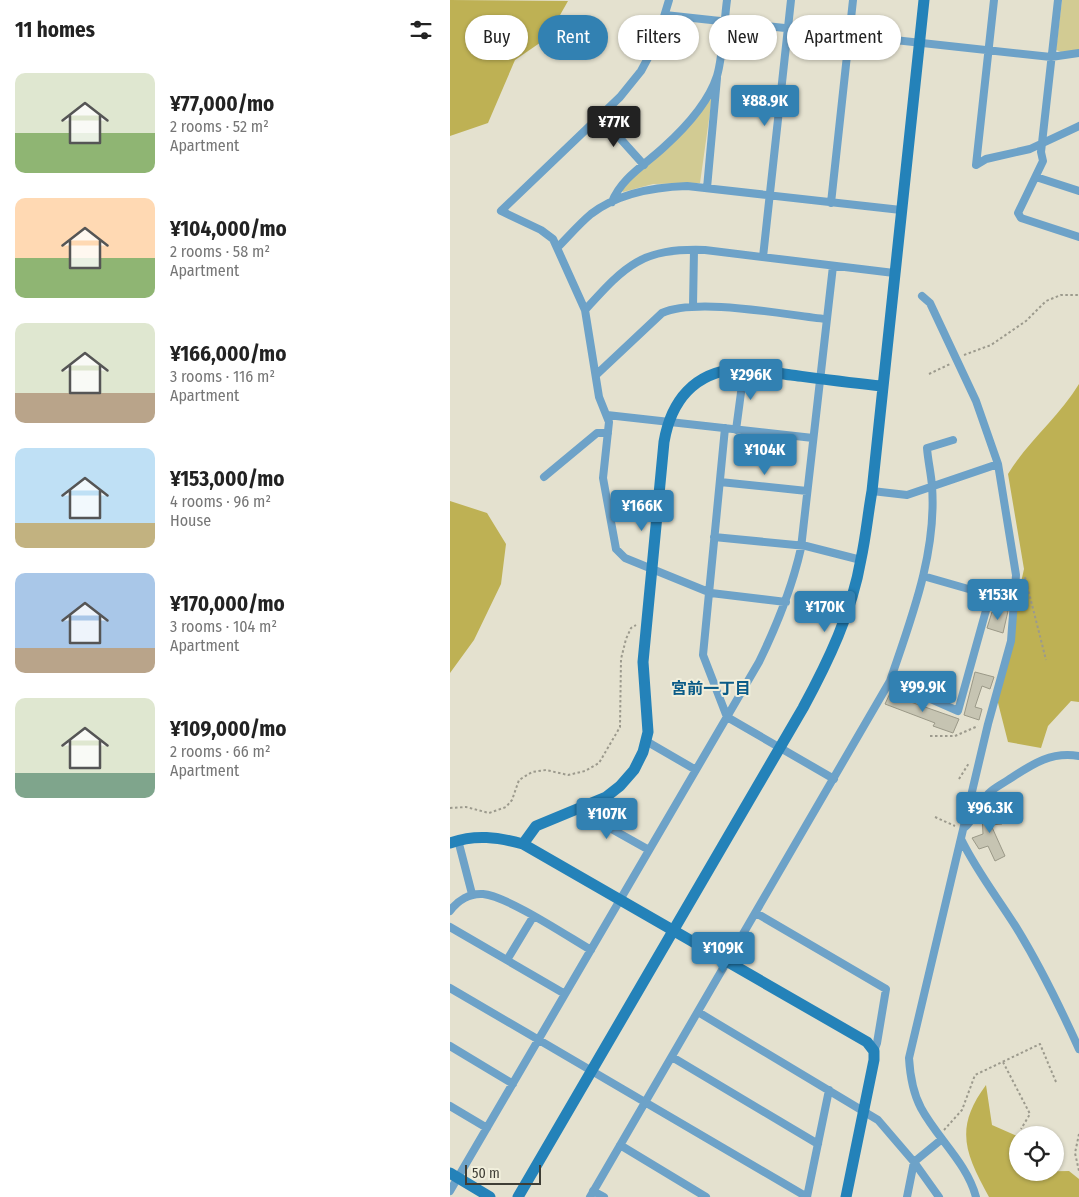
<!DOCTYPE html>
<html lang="en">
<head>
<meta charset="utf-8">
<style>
  body { margin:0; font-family:"Fira Sans Condensed","Noto Sans JP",sans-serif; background:#f2f2f2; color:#222; height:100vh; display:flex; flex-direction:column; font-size:19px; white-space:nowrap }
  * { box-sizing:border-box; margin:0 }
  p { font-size:16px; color:#767676 }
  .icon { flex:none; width:28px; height:28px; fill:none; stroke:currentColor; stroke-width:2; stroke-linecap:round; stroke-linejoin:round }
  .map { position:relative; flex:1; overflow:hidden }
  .panel { display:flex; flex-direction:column; background:#fff; width:450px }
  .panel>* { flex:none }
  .hud { position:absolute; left:15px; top:15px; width:475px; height:45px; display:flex; gap:10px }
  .controls { position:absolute; left:559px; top:1126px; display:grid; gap:10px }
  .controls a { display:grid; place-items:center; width:55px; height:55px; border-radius:50%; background:#fff; box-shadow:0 1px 4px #0004; font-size:25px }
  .scale { position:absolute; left:15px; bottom:12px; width:76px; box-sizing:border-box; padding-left:5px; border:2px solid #3e3d35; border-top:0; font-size:14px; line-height:18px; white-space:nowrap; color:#3e3d35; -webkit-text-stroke:4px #f1efdc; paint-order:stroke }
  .price { position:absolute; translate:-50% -42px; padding:0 11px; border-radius:5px; background:#3281b2; color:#fff; font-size:16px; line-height:32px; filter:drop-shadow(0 1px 2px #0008) }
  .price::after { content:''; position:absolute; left:50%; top:30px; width:15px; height:11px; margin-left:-8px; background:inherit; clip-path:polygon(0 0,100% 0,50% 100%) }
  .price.on { background:#222; color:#fff }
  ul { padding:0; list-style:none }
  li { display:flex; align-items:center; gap:15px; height:125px; padding:0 15px }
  li span { display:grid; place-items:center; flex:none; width:140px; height:100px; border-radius:10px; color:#555 }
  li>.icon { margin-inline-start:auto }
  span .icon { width:60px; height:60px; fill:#fffc; stroke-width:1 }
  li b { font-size:21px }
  h2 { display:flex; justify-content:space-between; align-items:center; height:60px; padding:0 15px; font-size:21px }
  .chip { padding:0 18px; border-radius:22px; background:#fff; box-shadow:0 1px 4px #0004; font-size:18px; line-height:45px }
  .chip.on { background:#3281b2; color:#fff }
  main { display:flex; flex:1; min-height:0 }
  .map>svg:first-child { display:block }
  .green { fill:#d2cb93 }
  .forest { fill:#beb154 }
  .building { fill:#c6c4b2; stroke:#9b9988 }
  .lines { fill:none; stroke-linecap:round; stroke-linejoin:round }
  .path { stroke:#9c9a8d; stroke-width:2; stroke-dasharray:2.5 2.5; stroke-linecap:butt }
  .street { stroke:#6da2c8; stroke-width:8 }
  .secondary { stroke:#2482b9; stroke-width:11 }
  .labels { text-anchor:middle; stroke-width:4; stroke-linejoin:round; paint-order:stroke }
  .neighbourhood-label { font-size:16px; font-weight:bold; fill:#0a5b87; stroke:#f1efdc }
</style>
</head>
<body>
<main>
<section class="panel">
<h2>11 homes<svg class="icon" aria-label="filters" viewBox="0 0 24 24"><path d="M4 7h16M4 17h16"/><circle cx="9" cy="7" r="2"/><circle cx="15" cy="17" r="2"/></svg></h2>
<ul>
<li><span style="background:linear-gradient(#dfe7d0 60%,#8fb573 0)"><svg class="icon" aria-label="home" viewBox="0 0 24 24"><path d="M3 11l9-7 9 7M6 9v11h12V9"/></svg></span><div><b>¥77,000/mo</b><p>2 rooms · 52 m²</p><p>Apartment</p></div></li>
<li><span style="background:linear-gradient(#ffd9b3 60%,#8fb573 0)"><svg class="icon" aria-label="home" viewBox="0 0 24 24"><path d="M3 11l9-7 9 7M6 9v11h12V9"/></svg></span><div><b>¥104,000/mo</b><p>2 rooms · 58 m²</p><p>Apartment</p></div></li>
<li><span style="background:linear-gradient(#dfe7d0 70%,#b9a48a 0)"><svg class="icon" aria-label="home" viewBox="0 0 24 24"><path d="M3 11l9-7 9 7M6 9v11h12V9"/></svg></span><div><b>¥166,000/mo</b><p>3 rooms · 116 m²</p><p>Apartment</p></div></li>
<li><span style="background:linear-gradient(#bfe0f5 75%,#c2b280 0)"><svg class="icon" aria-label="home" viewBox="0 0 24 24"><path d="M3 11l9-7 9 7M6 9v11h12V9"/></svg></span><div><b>¥153,000/mo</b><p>4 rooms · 96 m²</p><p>House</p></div></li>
<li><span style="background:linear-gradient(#a9c7e8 75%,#b9a48a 0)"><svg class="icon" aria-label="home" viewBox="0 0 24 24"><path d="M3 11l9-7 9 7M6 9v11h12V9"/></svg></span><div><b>¥170,000/mo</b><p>3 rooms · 104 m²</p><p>Apartment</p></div></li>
<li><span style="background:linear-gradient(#dfe7d0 75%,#7fa58c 0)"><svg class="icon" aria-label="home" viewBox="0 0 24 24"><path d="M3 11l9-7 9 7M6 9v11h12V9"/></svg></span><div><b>¥109,000/mo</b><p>2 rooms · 66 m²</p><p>Apartment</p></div></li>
</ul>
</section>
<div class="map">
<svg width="629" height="1197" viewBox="0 0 629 1197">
  <rect width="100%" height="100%" fill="#e4e1cf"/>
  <!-- green -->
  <path class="green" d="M612,0H629V50L611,52L606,50Z
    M262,98L250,183L203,184L173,192L171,190L257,100Z"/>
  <!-- forest -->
  <path class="forest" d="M0,0L118,1L97,38L65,60L38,123L0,136Z
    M629,384V702L621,701L598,726L591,748L558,742L546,695L574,569L558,474C578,441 609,417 629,384Z
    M0,501L37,513L56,544L51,584L24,640L0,673Z
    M536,1085L542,1125L567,1136L568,1172L619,1171L629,1179V1197H539C515,1153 504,1128 536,1085Z"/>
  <!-- building -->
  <path class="building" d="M549,609L558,611L553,633L537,628L542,612L547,614Z
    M525,672L544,677L540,689L532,686L525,707L532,709L529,720L514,715Z
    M441,691L456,698L455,700L509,719L503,733L483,726L485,723L435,704Z
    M534,809L535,812L552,811V824L541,825L555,856L545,861L538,846L529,849L522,838L533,834L532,814Z"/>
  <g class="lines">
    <!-- path -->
    <path class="path" d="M514,355L541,345L576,321L596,301L611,295H629
      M479,374L500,364
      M575,577L596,660
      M480,736H505L528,726
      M509,779L519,763
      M0,808L16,807L39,813L56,807L62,800L69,780L82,772L96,770L118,775L135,771L149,763L170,727L171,659L176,639L181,628L186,625
      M485,817L505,826
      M553,1062L580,1114L571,1129
      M494,1130L512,1110L525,1075L590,1044L606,1082
      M629,1134L625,1153L629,1171"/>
    <!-- street -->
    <path class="street" d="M219,0L206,43L191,71L170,97L51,211L91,230L103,239L135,310L149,397L159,422L153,478L166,549L175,558L261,593L336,602
      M544,0L526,165L536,159L580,149L629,126
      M608,0L591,152L593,161L568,213L571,218L629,237
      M215,15L601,57L629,53
      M150,116L194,165
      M586,177L629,191
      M257,188L267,78
      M162,202C171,178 196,164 214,147C235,128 258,104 267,76C273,56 274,22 277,0
      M381,203L403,0
      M108,247C119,236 129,224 141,214C167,194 205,187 237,186L451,210
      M313,257L341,0
      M243,306L244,250
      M135,310C176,265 191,248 255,250L444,273
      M146,375L212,313C247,297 335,315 376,319
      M157,415L363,438
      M275,428L253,655L277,717L384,779
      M286,430L294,370
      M94,477L147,433H158
      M270,482L357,491
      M422,491L457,495L548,464L526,401L480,303L472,296
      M264,537L356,546L411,560
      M473,576L564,602
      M440,681L508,711L540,596
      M196,741L246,770
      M126,809L199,850
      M514,828C526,818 529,804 539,793C544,788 552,784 558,780C581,765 600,751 629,756
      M511,839C526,870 547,897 566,927C590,966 610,1007 629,1049
      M8,840L22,894
      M0,911C8,900 20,893 33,894C57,896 117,936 141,950
      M306,913L436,989L427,1043L424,1051
      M0,927L115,994
      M57,960L83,917
      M0,988L357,1197
      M248,1012L428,1120L464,1162L489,1197
      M0,1046L63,1084
      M222,1057L368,1144
      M0,1106L37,1128
      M170,1145L256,1197
      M0,1191L309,662C327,625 342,588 351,548L383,266
      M143,1191L154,1197
      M140,1197L440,681C461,619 487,553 482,486C481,473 478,461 477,448L503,440
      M357,1197L379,1090
      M457,1197L464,1162L492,1139
      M526,1197C517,1163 487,1138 471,1108C463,1093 460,1075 459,1058L538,724L561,641L566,575L548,464"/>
    <!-- secondary -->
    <path class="secondary" d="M0,843C25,834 48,837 73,844L417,1042L424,1051V1060L396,1197
      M73,844L86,826L156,797L170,786L184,770L193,752L198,732L193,662L214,442C221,401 244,372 288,369C305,368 324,373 341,375C372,379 402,383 432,386
      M0,1173L40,1197
      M68,1197L353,708C378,662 402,612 411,559C416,536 418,513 422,491L474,0"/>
  </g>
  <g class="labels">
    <!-- neighbourhood labels -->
    <g class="neighbourhood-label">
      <text x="261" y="694">宮前一丁目</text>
    </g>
  </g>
</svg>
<div class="controls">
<a><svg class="icon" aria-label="locate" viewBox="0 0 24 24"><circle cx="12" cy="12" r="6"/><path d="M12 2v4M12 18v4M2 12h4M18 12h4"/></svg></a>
</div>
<div class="scale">50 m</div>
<b class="price" style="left:315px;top:127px">¥88.9K</b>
<b class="price on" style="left:164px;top:148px">¥77K</b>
<b class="price" style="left:301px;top:401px">¥296K</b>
<b class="price" style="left:315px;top:476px">¥104K</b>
<b class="price" style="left:192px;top:532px">¥166K</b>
<b class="price" style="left:548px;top:621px">¥153K</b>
<b class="price" style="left:375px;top:633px">¥170K</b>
<b class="price" style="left:473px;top:713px">¥99.9K</b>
<b class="price" style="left:540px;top:834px">¥96.3K</b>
<b class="price" style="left:157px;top:840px">¥107K</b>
<b class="price" style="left:273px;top:974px">¥109K</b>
<div class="hud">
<a class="chip">Buy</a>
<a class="chip on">Rent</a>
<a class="chip">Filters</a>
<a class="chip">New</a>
<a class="chip">Apartment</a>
</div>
</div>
</main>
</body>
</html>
